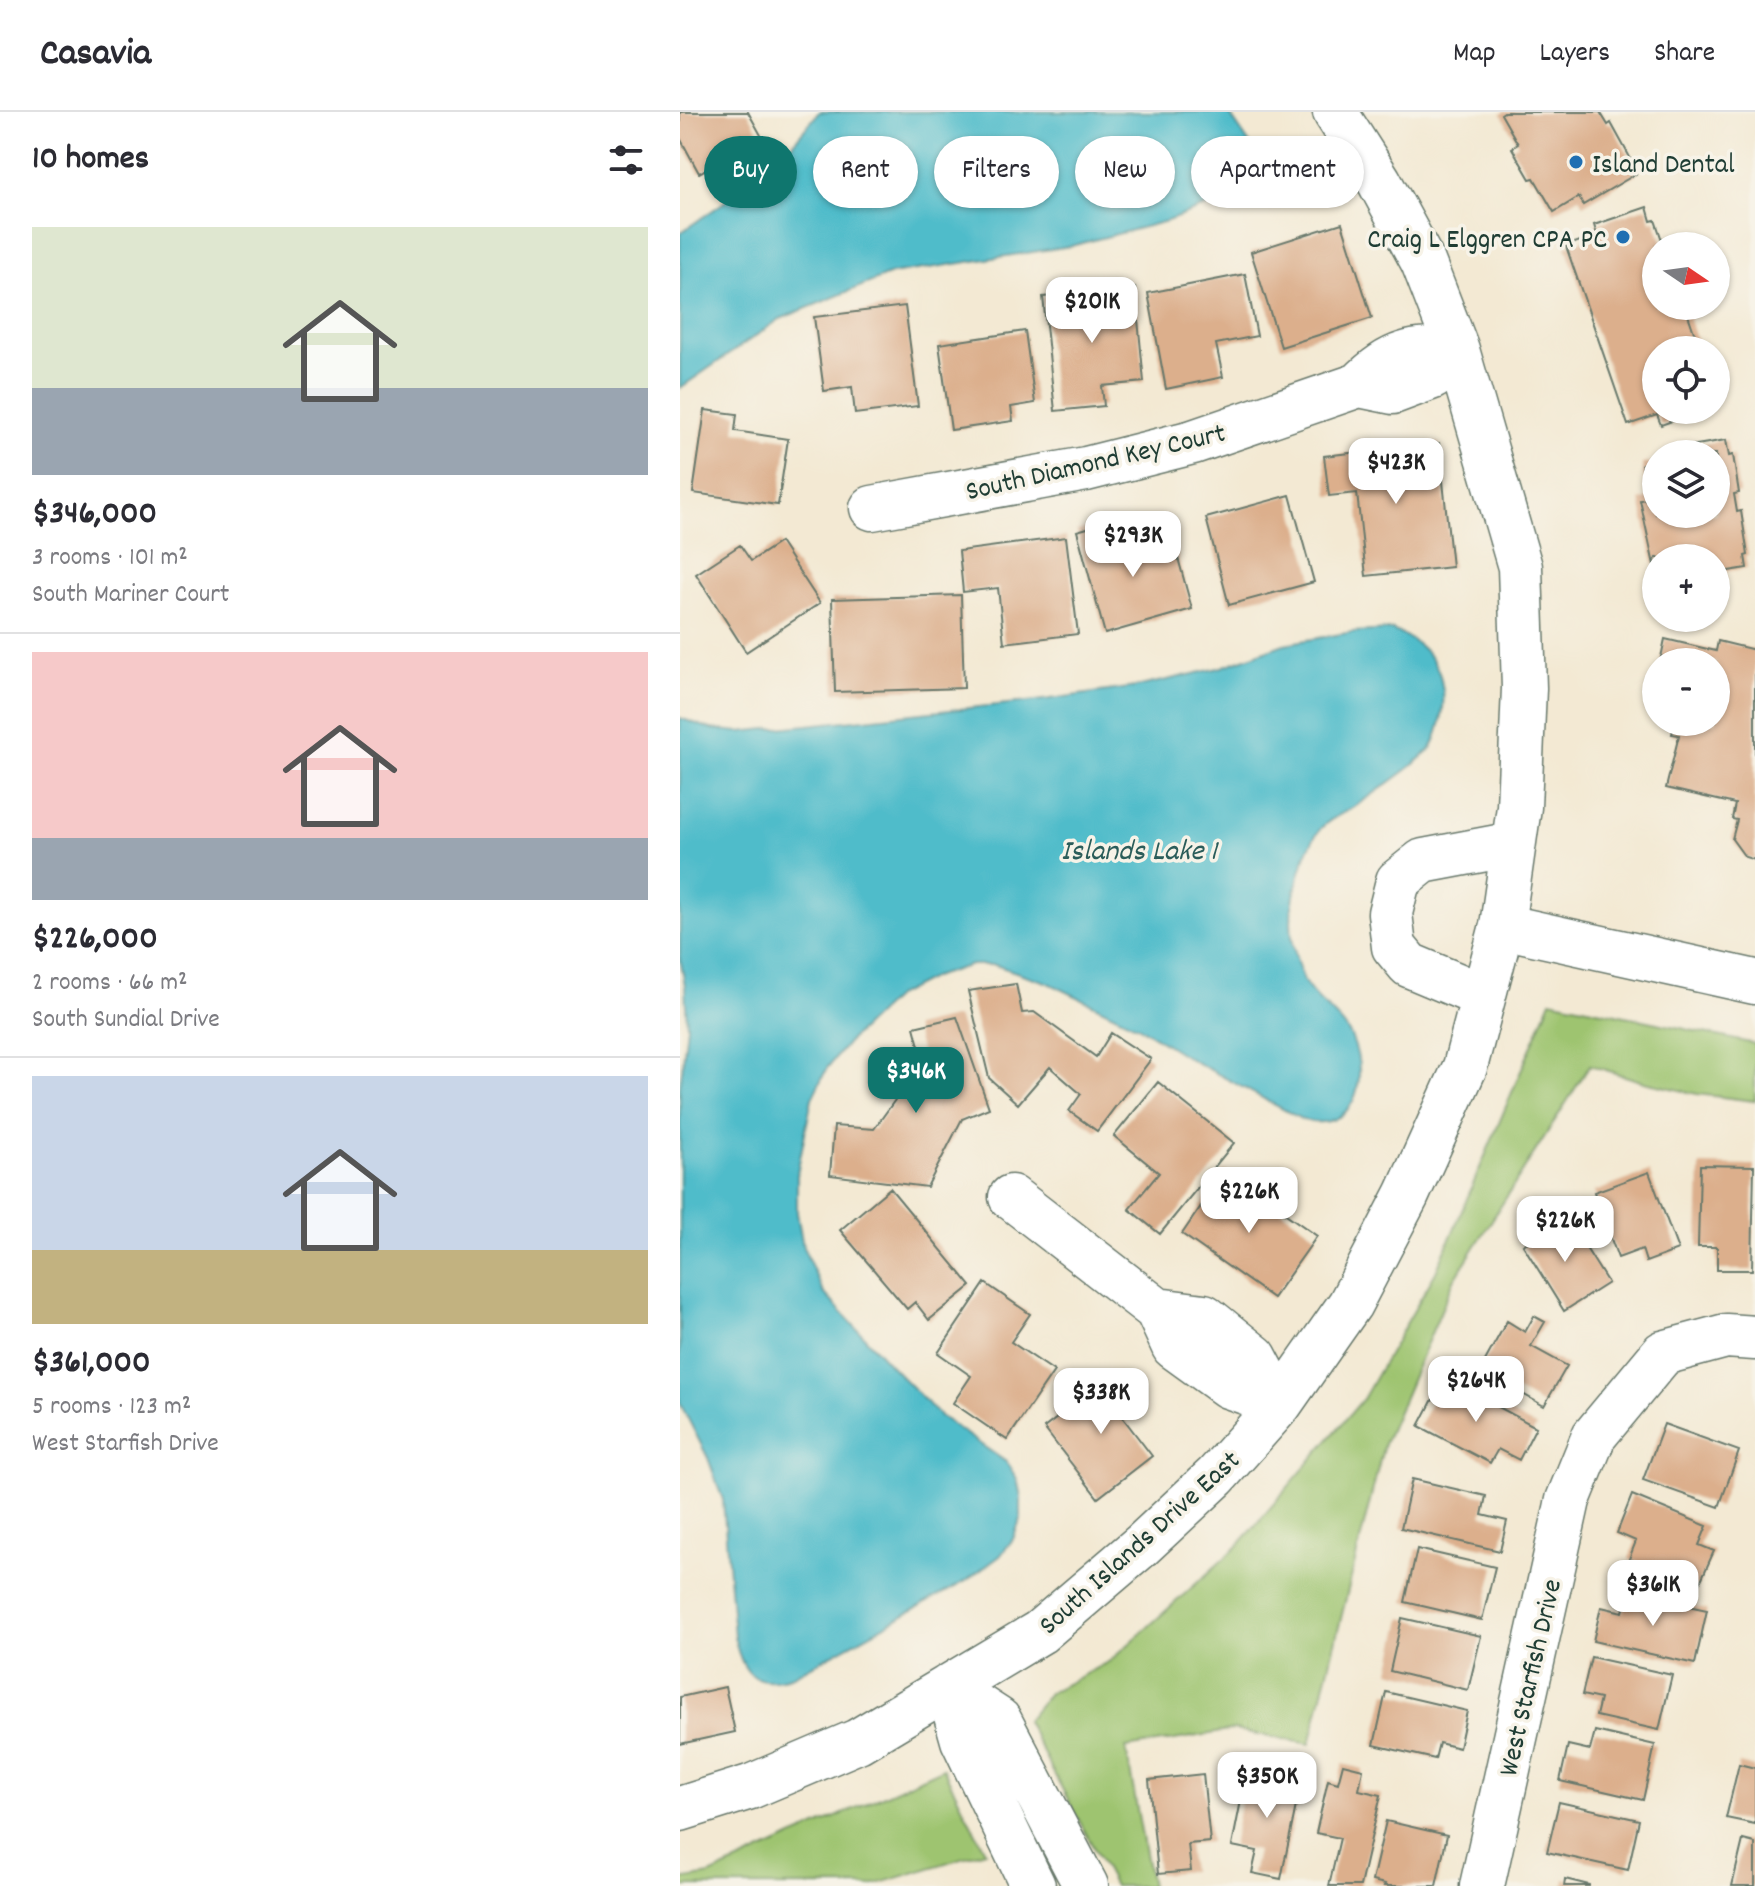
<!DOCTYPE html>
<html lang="en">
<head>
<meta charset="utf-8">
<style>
  body { margin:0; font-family:Dekko,sans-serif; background:#f7f7f7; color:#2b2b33; height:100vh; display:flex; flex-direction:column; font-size:30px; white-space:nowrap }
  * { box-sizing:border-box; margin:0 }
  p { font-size:26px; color:#7c7c81 }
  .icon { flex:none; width:44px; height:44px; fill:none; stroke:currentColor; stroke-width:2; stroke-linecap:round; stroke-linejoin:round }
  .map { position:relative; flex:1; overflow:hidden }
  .details { display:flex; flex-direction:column; background:#fff; width:680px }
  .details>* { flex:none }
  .guide { position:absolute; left:24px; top:24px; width:760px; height:72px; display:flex; gap:16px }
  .needle { width:52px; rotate:103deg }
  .tools { position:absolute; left:962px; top:120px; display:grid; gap:16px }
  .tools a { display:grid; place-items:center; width:88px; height:88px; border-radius:50%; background:#fff; box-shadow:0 2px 6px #0004; font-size:40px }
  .price { position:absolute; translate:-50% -68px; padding:0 18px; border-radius:16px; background:#fff; color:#222; font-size:26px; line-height:52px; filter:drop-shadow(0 2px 4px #0008) }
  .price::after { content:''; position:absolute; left:50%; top:48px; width:24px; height:18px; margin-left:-12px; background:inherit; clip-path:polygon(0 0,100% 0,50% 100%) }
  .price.selected { background:#0f766e; color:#fff }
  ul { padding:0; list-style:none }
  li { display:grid; align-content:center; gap:16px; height:424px; padding:0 32px }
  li+li { border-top:2px solid #e1e1e2 }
  li span { display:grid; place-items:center; height:248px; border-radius:0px; color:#555 }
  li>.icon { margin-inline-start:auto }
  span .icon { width:144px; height:144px; fill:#fffc; stroke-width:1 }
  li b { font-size:34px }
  h2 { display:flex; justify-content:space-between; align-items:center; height:96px; padding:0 32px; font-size:34px }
  .chip { padding:0 28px; border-radius:36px; background:#fff; box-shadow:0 2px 6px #0004; font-size:28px; line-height:72px }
  .chip.selected { background:#0f766e; color:#fff }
  header { display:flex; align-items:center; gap:48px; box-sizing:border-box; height:112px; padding:0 40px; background:#fff; border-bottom:2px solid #e1e1e2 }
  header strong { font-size:38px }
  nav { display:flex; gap:44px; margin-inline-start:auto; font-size:28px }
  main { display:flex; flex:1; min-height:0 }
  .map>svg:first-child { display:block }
  .green { fill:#9ec46f; stroke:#5e8052; stroke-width:2 }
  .water { fill:#50bcca; stroke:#387c7f; stroke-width:2 }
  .building { fill:#dcaf8c }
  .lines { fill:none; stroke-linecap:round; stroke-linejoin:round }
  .minor-casing { stroke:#69796c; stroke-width:47 }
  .minor { stroke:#fff; stroke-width:44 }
  .poi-dot { fill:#1f6fb2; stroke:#f7f3e8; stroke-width:3 }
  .labels { text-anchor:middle; stroke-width:7; stroke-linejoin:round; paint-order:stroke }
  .poi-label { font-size:28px; fill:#1f3d34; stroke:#f7f3e8; text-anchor:start }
  .street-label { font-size:28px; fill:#1f3d34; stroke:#f7f3e8 }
  .water-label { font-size:30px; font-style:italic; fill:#2b5d5a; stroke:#f7f3e8 }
</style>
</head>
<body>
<header>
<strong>Casavia</strong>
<nav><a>Map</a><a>Layers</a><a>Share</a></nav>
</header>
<main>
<section class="details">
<h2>10 homes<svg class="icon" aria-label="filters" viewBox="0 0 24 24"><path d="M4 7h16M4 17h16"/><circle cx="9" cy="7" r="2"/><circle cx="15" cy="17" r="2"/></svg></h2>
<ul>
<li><span style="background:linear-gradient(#dfe7d0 65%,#9aa5b1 0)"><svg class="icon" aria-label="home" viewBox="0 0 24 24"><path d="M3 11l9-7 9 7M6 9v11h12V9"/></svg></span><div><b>$346,000</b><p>3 rooms · 101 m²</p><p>South Mariner Court</p></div></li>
<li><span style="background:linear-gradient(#f6c9c9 75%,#9aa5b1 0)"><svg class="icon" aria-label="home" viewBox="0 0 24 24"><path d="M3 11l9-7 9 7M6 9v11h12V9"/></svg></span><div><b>$226,000</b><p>2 rooms · 66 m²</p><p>South Sundial Drive</p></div></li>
<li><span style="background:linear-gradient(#c9d6e8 70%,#c2b280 0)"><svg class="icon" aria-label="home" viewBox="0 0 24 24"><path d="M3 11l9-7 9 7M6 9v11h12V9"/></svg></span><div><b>$361,000</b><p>5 rooms · 123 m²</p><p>West Starfish Drive</p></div></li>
</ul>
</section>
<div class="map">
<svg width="1075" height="1774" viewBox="0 0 1075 1774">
  <rect width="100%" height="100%" fill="#f7f3e8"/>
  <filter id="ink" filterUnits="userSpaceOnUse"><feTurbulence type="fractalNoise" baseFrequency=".0125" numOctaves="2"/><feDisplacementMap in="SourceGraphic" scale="16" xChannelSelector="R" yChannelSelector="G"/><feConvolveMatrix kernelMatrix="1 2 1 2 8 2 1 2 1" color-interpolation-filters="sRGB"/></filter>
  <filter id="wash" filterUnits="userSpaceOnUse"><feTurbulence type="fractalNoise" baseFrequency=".006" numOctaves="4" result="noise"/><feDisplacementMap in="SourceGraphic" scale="32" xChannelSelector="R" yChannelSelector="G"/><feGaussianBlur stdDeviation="1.8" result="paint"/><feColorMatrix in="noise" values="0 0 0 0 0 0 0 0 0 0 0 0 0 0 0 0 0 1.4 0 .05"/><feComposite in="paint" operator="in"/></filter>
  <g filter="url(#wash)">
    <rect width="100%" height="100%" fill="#f3e9d3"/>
    <!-- green -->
    <path class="green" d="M871,888L1075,932V989L1017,982L964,970L910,953L774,1168L704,1332L630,1632L554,1618L446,1636L471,1774H434L346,1609L369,1581L430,1549L557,1435L683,1287L756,1160Z
      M263,1656L305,1739L191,1774H0V1768L30,1763Z"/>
    <!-- water -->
    <path class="water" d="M139,0H548L578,44L579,57L571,78L487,109L391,134L211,162L100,207L0,276V121L43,91L105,41Z
      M712,518C737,528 758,545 762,573C766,591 761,616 753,633C746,647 693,682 677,693C666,700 650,706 641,716C626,735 619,760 614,784C608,809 612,837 621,862C630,888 663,903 673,929C689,969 674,1022 623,1008L508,946L458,914L369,871L315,853H291L253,865L216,884L170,928L147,956L132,986L117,1061V1101L123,1135L143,1180L214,1257L260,1304L326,1350L337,1367L341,1385V1406L333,1427L320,1444L286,1469L113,1564C73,1577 62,1561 54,1524L43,1388L28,1346L0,1291V977L7,914L5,874L0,844V606L31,617L59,620L356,589L456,575L539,556L604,532L673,520Z"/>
    <g id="blocks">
      <!-- building -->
      <path class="building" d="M0,0H68L82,25L19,61L0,26Z
        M824,0H920L928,13L931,11L952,49L950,51L956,62L903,93L899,85L874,100L854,66L850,67L832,36L838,32L821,2Z
        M967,95L971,109L975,108L984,134H976V194H1005L1020,238H976V298H1023L981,313L977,303L948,313L886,134L917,123L914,113Z
        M662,111L692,206L601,235L571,140Z
        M565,162L577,224L536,232L543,265L486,277L468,181Z
        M455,176L464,270L422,274L424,294L375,299L363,185Z
        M225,194L238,294L175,302L172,275L144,279L134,205Z
        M345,219L355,291L331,295L333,309L271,318L259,232Z
        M25,298L57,302L55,319L108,327L98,393L13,381Z
        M1046,328L1049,344L1053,343L1059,381L1054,382L1057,400L1061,399L1068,443L1065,444L1067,456L1036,461V446H976L974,453L960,388L967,387L962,352L976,350V402H1036V342H994L993,337Z
        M759,331L772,455L686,464L677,381L649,384L644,344Z
        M610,383L634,470L549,493L526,406Z
        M432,409L440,439L492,424L512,497L425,522L397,419Z
        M386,425L398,522L324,531L318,476L283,480L279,439Z
        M100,430L140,491L66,540L16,462L60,433L71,449Z
        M281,483L284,576L155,580L152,487Z
        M985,527L1036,539L1038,529L1075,538V748L1065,745L1052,727L1057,708L1052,707L1055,692L986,676L999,623L992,622L995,610H1036V550H980Z
        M336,872L342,901L354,900L416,945L431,921L471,947L417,1019L389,999L401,982L370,955L338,992L309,966L288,879Z
        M277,905L309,996L282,1007L247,1075L150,1063L154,1014L194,1017L243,949L234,915Z
        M478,970L554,1031L480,1122L449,1097L479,1061L434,1024Z
        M1020,1053L1074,1054L1072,1158H1037V1135H1018Z
        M545,1059L637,1124L593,1186L502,1122Z
        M969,1060L998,1138L966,1150L962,1137L938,1146L914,1080Z
        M210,1076L291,1174L249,1208L235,1190L227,1197L160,1118Z
        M887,1106L928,1171L884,1199L843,1133Z
        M305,1171L350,1202L331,1230L374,1259L327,1328L273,1291L291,1264L258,1241Z
        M854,1204L865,1210L851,1234L887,1254L864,1294L800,1258L827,1209L845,1220Z
        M437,1260L459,1288L440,1302L472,1344L418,1386L364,1316Z
        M764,1266L856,1315L839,1348L818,1337L810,1351L739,1314Z
        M984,1312L1059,1339L1039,1395L963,1368Z
        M732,1367L806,1384L802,1403L827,1409L820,1439L721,1416Z
        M952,1383L1027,1414L1019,1433L1034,1439L1018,1475L949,1447L956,1429L937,1421Z
        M737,1437L815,1455L802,1508L725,1490Z
        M948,1481L1027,1498L1015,1552L913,1529L921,1495L943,1500Z
        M722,1506L801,1524L788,1578L710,1559Z
        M911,1545L992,1563L979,1618L916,1604L920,1587L902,1583Z
        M45,1575L55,1620L0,1632V1585Z
        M706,1580L787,1599L779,1636L759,1631L755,1647L694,1633Z
        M915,1619L975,1633L963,1688L880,1669L888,1633L910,1638Z
        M663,1652L683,1657L679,1678L701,1683L680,1774H649L660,1726L636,1721L648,1668L658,1671Z
        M1059,1652L1075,1656V1712L1046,1706Z
        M567,1658L621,1669L601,1767L572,1761L577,1739L552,1734Z
        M523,1662L530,1730L508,1732L511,1759L478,1762L469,1668Z
        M879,1690L959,1708L948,1758L867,1740Z
        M706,1709L767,1723L756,1774H704L705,1772L692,1769Z
        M1063,1728L1075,1731V1774H1052Z
        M885,1767L909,1773V1774H884Z"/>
    </g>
  </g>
  <g filter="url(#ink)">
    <use href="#blocks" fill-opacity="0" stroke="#69796c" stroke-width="2"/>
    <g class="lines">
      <defs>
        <path id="minor" d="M679,273L713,280L753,265L777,238
          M192,396L406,357L513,330L679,273C712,239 732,237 777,238
          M822,814L1075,870
          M803,884L729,853L714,835L710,801L718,769L743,749L833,732
          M331,1085L477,1198L494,1235L548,1274L600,1292
          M477,1198L524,1204L575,1245L600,1292
          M983,1241L1046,1224L1075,1226
          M268,1575L319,1608L406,1774
          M268,1575L283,1628L353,1774
          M0,1697L70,1675L178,1629L360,1520L462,1433L536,1364L600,1292L670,1192L727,1083L785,955L822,814L839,695L844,576L840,455L777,238L743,150L699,69L655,0
          M802,1774L888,1388L914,1324L983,1241"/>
      </defs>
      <!-- minor casing -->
      <use href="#minor" class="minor-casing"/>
      <!-- minor -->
      <use href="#minor" class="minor"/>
    </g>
  </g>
  <!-- markers -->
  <g class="poi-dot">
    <circle cx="896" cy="50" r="8"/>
    <circle cx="943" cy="125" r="8"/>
  </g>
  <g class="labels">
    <!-- poi labels -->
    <g class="poi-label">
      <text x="912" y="60">Island Dental</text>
      <text x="927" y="135" text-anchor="end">Craig L Elggren CPA PC</text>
    </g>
    <!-- street labels -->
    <g class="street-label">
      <text transform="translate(415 348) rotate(-13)" y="10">South Diamond Key Court</text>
      <text transform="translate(458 1429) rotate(-42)" y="10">South Islands Drive East</text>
      <text transform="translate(848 1565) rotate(-77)" y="10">West Starfish Drive</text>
    </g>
    <!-- water labels -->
    <g class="water-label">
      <text x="459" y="747">Islands Lake 1</text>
    </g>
  </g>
</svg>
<div class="tools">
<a><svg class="needle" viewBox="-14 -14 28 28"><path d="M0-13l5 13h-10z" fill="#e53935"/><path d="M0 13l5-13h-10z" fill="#7c7c81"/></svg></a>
<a><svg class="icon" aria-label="locate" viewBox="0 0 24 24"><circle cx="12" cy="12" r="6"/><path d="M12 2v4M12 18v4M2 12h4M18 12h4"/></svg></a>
<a><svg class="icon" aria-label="layers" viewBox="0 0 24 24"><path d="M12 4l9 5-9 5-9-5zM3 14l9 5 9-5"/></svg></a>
<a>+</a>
<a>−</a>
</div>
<b class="price" style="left:412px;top:233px">$201K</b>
<b class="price" style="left:716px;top:394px">$423K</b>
<b class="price" style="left:453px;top:467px">$293K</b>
<b class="price selected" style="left:236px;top:1003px">$346K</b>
<b class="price" style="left:569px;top:1123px">$226K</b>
<b class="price" style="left:885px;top:1152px">$226K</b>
<b class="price" style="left:796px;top:1312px">$264K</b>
<b class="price" style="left:421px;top:1324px">$338K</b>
<b class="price" style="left:973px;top:1516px">$361K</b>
<b class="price" style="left:587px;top:1708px">$350K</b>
<div class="guide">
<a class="chip selected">Buy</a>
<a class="chip">Rent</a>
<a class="chip">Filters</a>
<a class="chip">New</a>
<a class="chip">Apartment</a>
</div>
</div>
</main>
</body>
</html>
